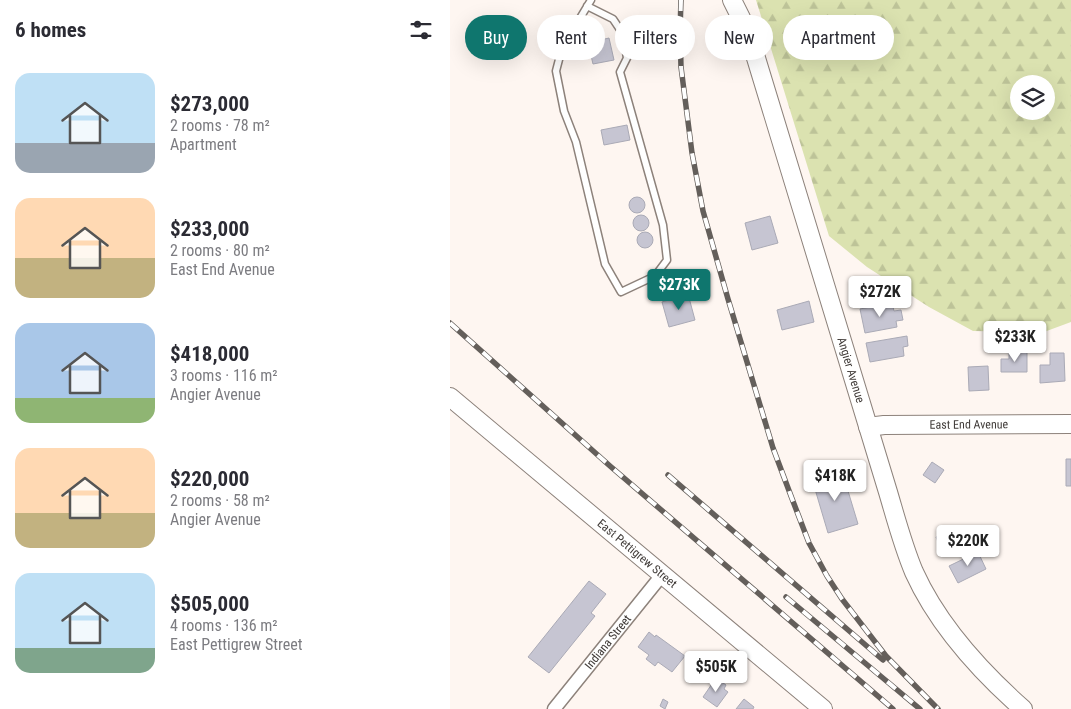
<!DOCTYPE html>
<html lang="en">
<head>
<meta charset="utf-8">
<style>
  body { margin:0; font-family:"Roboto Condensed",sans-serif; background:#f7f7f7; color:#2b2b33; height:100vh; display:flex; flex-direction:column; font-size:19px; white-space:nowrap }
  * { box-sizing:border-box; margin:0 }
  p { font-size:16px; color:#7c7c81 }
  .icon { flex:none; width:28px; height:28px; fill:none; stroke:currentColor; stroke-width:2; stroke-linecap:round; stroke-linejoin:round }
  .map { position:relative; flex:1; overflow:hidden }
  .sheet { display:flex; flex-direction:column; background:#fff; width:450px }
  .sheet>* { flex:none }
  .top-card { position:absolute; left:15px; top:15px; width:475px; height:45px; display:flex; gap:10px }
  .fabs { position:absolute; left:560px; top:75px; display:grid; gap:10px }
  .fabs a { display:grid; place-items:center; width:45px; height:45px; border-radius:50%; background:#fff; box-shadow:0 5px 20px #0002; font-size:25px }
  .price { position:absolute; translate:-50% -42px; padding:0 11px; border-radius:5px; background:#fff; color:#222; font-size:16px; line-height:32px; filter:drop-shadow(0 1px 2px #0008) }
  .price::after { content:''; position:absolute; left:50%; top:30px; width:15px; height:11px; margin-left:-8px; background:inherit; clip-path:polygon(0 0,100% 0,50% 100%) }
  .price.active { background:#0f766e; color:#fff }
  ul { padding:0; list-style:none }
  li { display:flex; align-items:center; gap:15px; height:125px; padding:0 15px }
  li span { display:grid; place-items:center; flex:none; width:140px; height:100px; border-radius:15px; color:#555 }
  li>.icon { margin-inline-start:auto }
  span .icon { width:60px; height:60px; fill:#fffc; stroke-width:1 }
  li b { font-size:21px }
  h2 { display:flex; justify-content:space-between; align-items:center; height:60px; padding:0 15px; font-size:21px }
  .chip { padding:0 18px; border-radius:22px; background:#fff; box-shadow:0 5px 20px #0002; font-size:18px; line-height:45px }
  .chip.active { background:#0f766e; color:#fff }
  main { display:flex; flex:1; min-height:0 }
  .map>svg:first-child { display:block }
  .forest { fill:url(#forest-firs); fill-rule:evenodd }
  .building { fill:#c6c5d2; stroke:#aaaab6 }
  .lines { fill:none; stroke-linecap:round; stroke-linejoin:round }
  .lane-casing { stroke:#8d827b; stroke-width:9 }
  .street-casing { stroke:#8d827b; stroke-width:15 }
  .secondary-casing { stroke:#8d827b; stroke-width:20 }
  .lane { stroke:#fff; stroke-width:6 }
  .street { stroke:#fff; stroke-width:12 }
  .secondary { stroke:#fff; stroke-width:18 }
  .rail-casing { stroke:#645f5b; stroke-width:5.5 }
  .rail { stroke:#fff; stroke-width:4; stroke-dasharray:11; stroke-linecap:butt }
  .labels { text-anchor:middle; stroke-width:4; stroke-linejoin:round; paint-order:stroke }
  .street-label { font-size:12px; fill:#403b38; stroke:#fff }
</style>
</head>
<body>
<main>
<section class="sheet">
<h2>6 homes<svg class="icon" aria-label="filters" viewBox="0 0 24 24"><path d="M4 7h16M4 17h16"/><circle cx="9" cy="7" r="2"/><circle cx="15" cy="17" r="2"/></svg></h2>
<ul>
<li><span style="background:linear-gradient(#bfe0f5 70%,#9aa5b1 0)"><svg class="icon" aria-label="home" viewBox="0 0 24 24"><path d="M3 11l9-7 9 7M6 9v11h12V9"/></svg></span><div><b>$273,000</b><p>2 rooms · 78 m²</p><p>Apartment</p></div></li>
<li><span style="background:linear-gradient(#ffd9b3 60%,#c2b280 0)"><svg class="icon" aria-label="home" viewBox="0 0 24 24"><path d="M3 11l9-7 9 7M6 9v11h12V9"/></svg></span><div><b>$233,000</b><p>2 rooms · 80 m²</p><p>East End Avenue</p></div></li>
<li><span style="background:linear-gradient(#a9c7e8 75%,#8fb573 0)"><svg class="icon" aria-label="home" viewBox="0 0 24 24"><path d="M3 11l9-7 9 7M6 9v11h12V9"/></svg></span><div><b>$418,000</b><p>3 rooms · 116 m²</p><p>Angier Avenue</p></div></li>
<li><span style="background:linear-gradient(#ffd9b3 65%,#c2b280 0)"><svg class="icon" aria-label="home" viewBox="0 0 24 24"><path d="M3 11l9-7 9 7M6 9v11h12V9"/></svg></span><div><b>$220,000</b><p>2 rooms · 58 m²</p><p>Angier Avenue</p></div></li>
<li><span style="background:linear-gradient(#bfe0f5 75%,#7fa58c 0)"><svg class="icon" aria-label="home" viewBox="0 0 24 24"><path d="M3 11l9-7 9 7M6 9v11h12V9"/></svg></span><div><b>$505,000</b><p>4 rooms · 136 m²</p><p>East Pettigrew Street</p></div></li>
</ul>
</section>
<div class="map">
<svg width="621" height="709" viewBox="0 0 621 709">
  <defs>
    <pattern id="forest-firs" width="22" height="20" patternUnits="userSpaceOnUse" patternTransform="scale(1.25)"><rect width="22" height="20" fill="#dbe2b0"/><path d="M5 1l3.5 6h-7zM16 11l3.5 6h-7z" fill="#bdc398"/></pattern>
  </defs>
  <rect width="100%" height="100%" fill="#fef6f1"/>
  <!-- forest -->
  <path class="forest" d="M306,0H621V322L594,332L523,331L479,307L417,267L379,236ZM569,84H596V111H569Z"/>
  <!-- building -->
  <path class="building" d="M159,38L164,60L143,64L138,43Z
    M177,125L180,140L154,145L151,130Z
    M179 205a8 8 0 1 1 16 0a8 8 0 1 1-16 0Z
    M183 223a8 8 0 1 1 16 0a8 8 0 1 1-16 0Z
    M320,216L328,243L302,250L295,223Z
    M187 240a8 8 0 1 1 16 0a8 8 0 1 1-16 0Z
    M238,294L245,320L219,327L212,302Z
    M359,301L364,322L332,330L327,310Z
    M442,303L444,311L451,310L453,320L446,321L447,327L415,333L410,309Z
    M457,336L458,346L453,347L454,356L420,362L416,343Z
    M559,352H577V372H551V359H559Z
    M600,353H614L615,381L590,383V365H600Z
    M538,366L539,390L519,391L518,367Z
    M616,459H621V486H616Z
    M482,462L494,470L485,483L473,475Z
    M392,471L408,524L378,533L362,479Z
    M510,528L517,546L493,555L486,537Z
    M528,552L536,569L508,583L499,566Z
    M139,581L156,594L141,613L145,616L99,673L78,657Z
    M199,632L205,637L206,635L235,656L222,672L208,662L205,666L196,659L199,655L188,647Z
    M266,678L276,685L274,689L278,692L267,707L253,697Z
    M213,699L218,702L215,709L210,706Z
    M294,699L304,707L303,709H286Z"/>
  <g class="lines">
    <defs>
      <path id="lane" d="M137,6L163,19L173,34L177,58L170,72L213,225L217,260L205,276L171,292L155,264L126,142L114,111L106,71L112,48L141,0"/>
      <g id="street">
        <path id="s1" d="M104,709L212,575"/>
      </g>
      <g id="secondary">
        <path id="s2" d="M282,0L291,18L306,58L438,492C446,519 453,546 464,572C488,625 530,671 573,709"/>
        <path id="s3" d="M0,397L373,709"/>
        <path id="s4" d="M418,427L434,425L621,424"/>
      </g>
    </defs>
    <!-- lane casing -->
    <use href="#lane" class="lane-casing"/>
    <!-- street casing -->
    <use href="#street" class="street-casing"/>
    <!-- secondary casing -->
    <use href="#secondary" class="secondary-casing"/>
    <!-- lane -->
    <use href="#lane" class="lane"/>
    <!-- street -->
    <use href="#street" class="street"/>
    <!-- secondary -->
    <use href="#secondary" class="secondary"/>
    <defs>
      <path id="rail" d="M231,0L230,30L231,67L242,153L253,211L278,299L323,448L341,496L359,543L377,576L392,599L436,656L488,709
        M0,323L160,466L443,709
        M218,475L433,660
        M336,597L470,709"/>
    </defs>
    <!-- rail casing -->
    <use href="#rail" class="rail-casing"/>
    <!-- rail -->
    <use href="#rail" class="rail"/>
  </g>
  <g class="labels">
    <!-- street labels -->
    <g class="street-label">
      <text dy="4" stroke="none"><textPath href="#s2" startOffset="389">Angier Avenue</textPath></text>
      <text dy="4" stroke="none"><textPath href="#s4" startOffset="101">East End Avenue</textPath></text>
      <text dy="4" stroke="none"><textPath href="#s3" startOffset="244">East Pettigrew Street</textPath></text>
      <text dy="4" stroke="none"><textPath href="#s1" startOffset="86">Indiana Street</textPath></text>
    </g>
  </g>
</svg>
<div class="fabs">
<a><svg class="icon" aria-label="layers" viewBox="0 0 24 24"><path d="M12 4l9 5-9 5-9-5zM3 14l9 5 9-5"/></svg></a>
</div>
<b class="price active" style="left:229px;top:311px">$273K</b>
<b class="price" style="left:430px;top:318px">$272K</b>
<b class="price" style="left:565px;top:363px">$233K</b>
<b class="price" style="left:385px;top:502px">$418K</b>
<b class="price" style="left:518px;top:567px">$220K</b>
<b class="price" style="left:266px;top:693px">$505K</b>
<div class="top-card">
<a class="chip active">Buy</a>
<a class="chip">Rent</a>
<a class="chip">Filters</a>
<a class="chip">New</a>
<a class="chip">Apartment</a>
</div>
</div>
</main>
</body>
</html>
